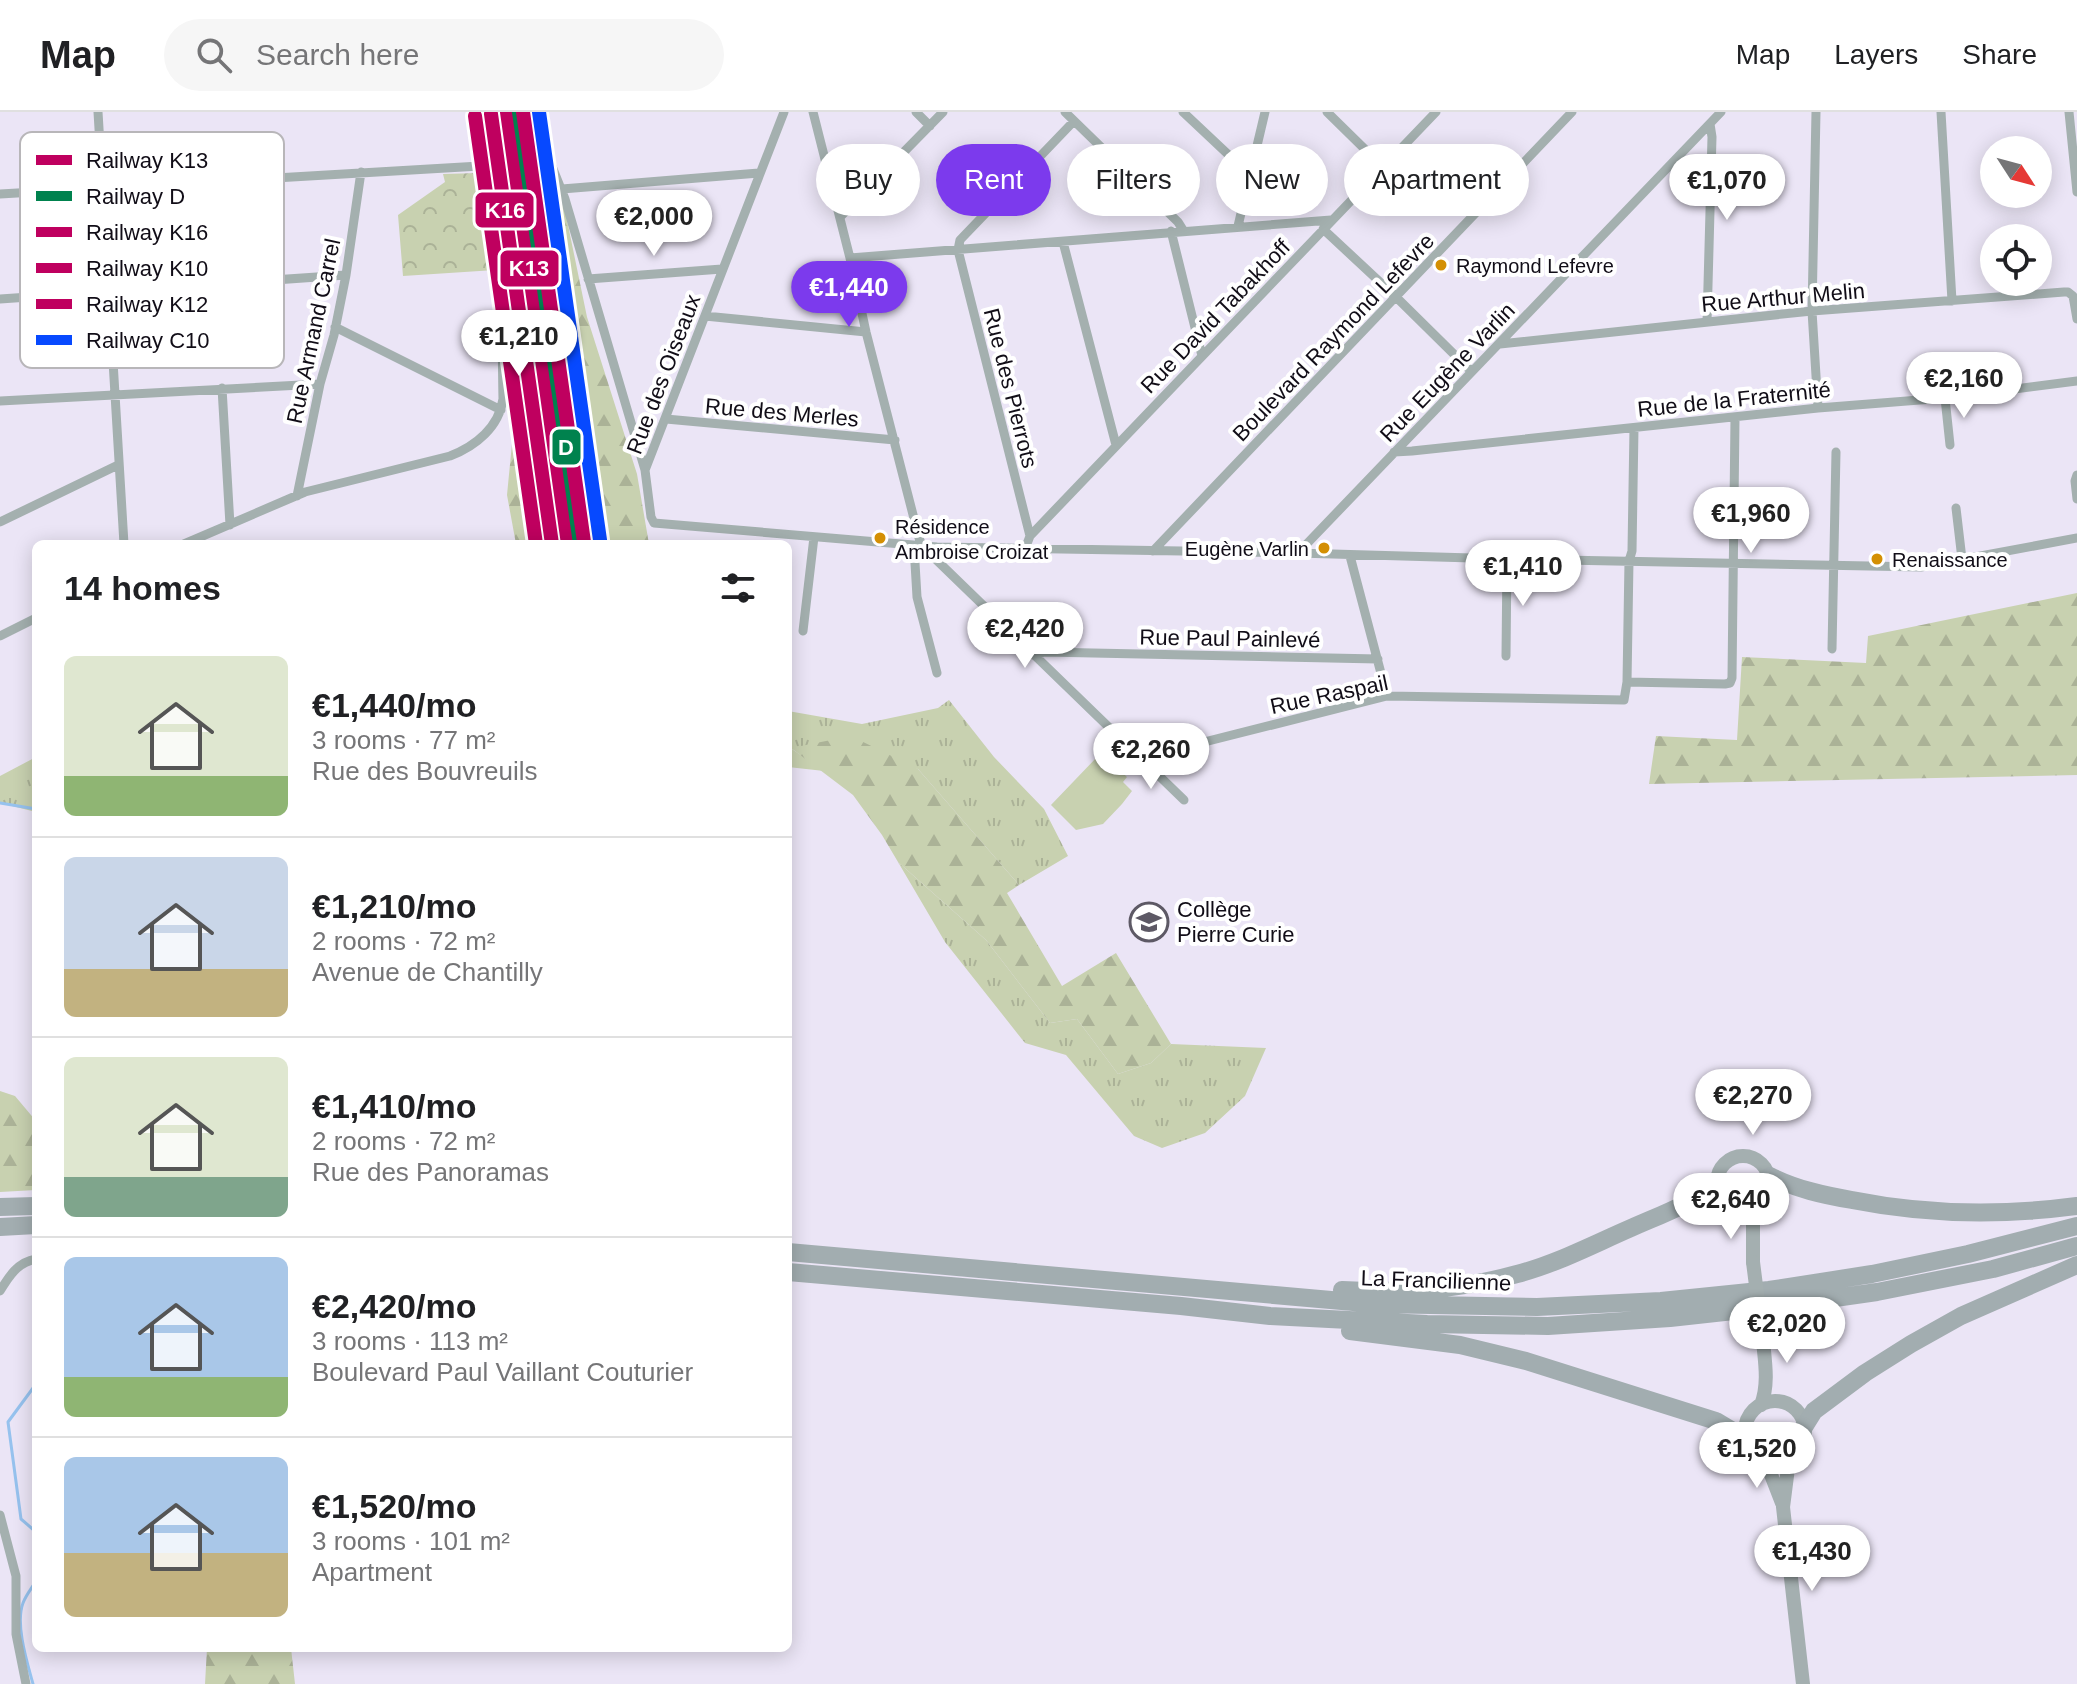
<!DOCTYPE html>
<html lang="en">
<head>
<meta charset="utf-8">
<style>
  body { margin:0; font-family:Arial,sans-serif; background:#f6f6f6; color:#202124; height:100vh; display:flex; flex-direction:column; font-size:30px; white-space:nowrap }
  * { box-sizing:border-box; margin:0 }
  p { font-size:26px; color:#757577 }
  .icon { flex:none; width:44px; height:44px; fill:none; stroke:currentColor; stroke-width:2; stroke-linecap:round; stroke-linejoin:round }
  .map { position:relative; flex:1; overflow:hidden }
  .side { position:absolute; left:32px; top:428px; width:760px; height:1112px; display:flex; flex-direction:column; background:#fff; border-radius:12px; box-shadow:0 4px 20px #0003 }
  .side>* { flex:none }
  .banner { position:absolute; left:816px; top:32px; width:760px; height:72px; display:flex; gap:16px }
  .needle { width:52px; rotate:126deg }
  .buttons { position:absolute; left:1980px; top:24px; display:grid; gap:16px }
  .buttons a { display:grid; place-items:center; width:72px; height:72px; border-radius:50%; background:#fff; box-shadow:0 4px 20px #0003; font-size:40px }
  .price { position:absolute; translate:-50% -68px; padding:0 18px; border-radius:28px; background:#fff; color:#222; font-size:26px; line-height:52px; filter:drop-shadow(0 2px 4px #0008) }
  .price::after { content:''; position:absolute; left:50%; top:48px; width:24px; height:18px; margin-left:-12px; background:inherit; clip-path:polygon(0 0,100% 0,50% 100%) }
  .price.selected { background:#7c3aed; color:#fff }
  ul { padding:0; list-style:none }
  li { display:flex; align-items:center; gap:24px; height:200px; padding:0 32px }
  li+li { border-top:2px solid #e0e0e0 }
  li span { display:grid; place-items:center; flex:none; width:224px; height:160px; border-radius:12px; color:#555 }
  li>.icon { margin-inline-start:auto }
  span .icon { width:96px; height:96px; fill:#fffc; stroke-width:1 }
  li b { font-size:34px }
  h2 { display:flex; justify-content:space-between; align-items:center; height:96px; padding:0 32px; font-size:34px }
  .tag { padding:0 28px; border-radius:36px; background:#fff; box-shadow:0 4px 20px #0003; font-size:28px; line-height:72px }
  .tag.selected { background:#7c3aed; color:#fff }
  header { display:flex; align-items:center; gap:48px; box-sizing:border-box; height:112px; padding:0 40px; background:#fff; border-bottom:2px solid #e0e0e0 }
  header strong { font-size:38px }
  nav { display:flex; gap:44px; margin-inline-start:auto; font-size:28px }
  .search { width:560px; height:72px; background:#f6f6f6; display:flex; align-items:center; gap:20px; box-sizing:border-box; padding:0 28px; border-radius:44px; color:#757577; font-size:30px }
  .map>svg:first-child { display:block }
  .grass { fill:url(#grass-tufts) }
  .forest { fill:url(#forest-firs) }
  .park { fill:url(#park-crowns) }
  .garden { fill:#c8d1b0 }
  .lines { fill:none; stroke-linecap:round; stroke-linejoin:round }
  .stream { stroke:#96c2ee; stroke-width:3 }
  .street { stroke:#a4b0af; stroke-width:9 }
  .secondary { stroke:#a4afb0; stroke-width:14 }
  .highway { stroke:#a2adb0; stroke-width:18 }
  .secondary-bridge { stroke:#a4afb0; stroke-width:14 }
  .rail-1-casing { stroke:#fff; stroke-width:20 }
  .rail-2-casing { stroke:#fff; stroke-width:20 }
  .rail-3-casing { stroke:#fff; stroke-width:20 }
  .rail-4-casing { stroke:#fff; stroke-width:20 }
  .rail-5-casing { stroke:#fff; stroke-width:20 }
  .rail-6-casing { stroke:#fff; stroke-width:20 }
  .rail-1 { stroke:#bf005f; stroke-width:14 }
  .rail-2 { stroke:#00824e; stroke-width:14 }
  .rail-3 { stroke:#bf005f; stroke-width:14 }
  .rail-4 { stroke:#bf005f; stroke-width:14 }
  .rail-5 { stroke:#bf005f; stroke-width:14 }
  .rail-6 { stroke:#0749ff; stroke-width:14 }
  .bus-dot { fill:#d48f03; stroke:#fff; stroke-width:3 }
  .labels { text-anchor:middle; stroke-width:8; stroke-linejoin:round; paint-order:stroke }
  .bus-label { font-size:20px; fill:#110d17; stroke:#fff; text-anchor:start }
  .street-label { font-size:22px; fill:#110d17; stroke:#fff }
  .poi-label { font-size:22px; fill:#110d17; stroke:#fff; text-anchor:start }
  .key { fill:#fff; stroke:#b8b6b9; stroke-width:2 }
  .key-label { font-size:22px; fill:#110d17 }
  .line-badge { stroke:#fff; stroke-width:3 }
  .badge-label { font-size:22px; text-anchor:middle; font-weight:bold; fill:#fff }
</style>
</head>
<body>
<header>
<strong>Map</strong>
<div class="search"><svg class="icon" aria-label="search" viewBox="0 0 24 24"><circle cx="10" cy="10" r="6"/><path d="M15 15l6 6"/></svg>Search here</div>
<nav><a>Map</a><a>Layers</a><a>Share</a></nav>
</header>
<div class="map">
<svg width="2077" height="1572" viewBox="0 0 2077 1572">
  <defs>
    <pattern id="grass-tufts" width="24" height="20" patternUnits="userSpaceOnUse" patternTransform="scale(2)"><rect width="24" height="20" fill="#c8d1b0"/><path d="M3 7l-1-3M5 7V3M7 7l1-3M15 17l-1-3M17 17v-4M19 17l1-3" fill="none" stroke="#abb297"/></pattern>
    <pattern id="forest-firs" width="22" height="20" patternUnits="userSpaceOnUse" patternTransform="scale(2)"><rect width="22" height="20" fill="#c8d1b0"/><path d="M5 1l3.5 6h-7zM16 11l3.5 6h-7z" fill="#abb297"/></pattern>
    <pattern id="park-crowns" width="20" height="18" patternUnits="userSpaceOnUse" patternTransform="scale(2)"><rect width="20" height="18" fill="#c8d1b0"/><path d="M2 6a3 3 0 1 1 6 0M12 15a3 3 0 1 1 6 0" fill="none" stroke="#abb297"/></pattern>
  </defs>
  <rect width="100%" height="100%" fill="#ebe5f6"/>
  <!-- grass -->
  <path class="grass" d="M949,588L994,645L1044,697L1068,744L1019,773L918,657L792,637L824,659L788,655V599L862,612L938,596Z
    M36,645V700L0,691V664Z
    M898,750L986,828L1050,911L1077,907L1118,962L1151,951L1171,932L1266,936L1245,984L1205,1021L1162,1036L1134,1024L1066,943L1025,931L945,830Z"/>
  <!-- forest -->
  <path class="forest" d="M558,82L562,84L587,205L637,362L649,432H594L552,88Z
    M529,278L540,284L555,371L563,432H516L507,383L517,280Z
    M2077,481V663L1649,672L1656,624L1737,628L1742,545L1866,551L1868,524Z
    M851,624L918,657L1019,773L1007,781L1062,874L1116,841L1171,932L1151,951L1118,962L1077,907L1050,911L986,828L898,750L882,723L853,683L791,636Z
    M0,979L15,984L36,1009V1078L0,1080Z
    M207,1536H291L295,1572H205Z"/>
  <!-- park -->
  <path class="park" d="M479,61L494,71L495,158L403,164L398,103L445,70L443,62Z"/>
  <!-- garden -->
  <path class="garden" d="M1097,645L1105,652L1109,648L1127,665L1123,670L1132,679L1122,692L1103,712L1076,718L1051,693Z"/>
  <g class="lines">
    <!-- stream -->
    <path class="stream" d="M0,691L36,697
      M36,1272L8,1310L21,1407L36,1420
      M33,1572C27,1550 15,1512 23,1491C26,1483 32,1476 36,1469"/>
    <!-- street -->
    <path class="street" d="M98,0L124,432
      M544,0L551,52L565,87L645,358L651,405L654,411L937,435L1298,441L1507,447L1921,455L2077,426
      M813,0L850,146L866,220L919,426L923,435L1184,688
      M916,0L930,14
      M1065,0L1178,110L1183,118
      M1183,0L1250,63
      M1327,0L1383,55
      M1816,0L1812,199L1818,296
      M1941,0L1952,189
      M2069,0L2077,80
      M562,77L759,61
      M0,82L497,53
      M840,105L943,0
      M1238,114L1265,0
      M1323,117L1396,185L1471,259
      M1171,119L1202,244
      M1063,130L1116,333
      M850,146L1331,108
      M588,167L722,157
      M0,187L346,163
      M705,204L866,220
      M1707,210L1712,25L1710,12
      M335,215L501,298
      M1500,232L1812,199L2064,180H2068L2073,184L2077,207
      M222,276L230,413
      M1945,286L1950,333
      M0,289L320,272
      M666,307L895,328
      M1394,340L1412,339L1818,296L1945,286L2077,269
      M645,358L784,0
      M2077,363L2075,369L2077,387
      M297,384L320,272L334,223L346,163L361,60
      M1956,396L1962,447
      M0,410L118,353
      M1030,424L958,138L960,128L1074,9
      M184,432L305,380L450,344C476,334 499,315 503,287C501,191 504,95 489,0
      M914,434L917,485L937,561
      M1025,437L1030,424L1436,0
      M1153,439L1572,0
      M1298,441L1721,0
      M1350,444L1387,584
      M803,519L814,425
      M0,524L36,506
      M1832,537L1836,340
      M1033,543L1045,540L1378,547
      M1506,544L1507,447
      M1627,570L1725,572L1730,571L1732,566L1735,306
      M1141,646L1387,584L1624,588L1627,570L1629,449L1632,439L1634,316
      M0,1179C9,1164 18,1150 36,1147
      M0,1403L16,1464V1522L26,1572"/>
    <!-- secondary -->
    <path class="secondary" d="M1717 1070a26 26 0 1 1 52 0a26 26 0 1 1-52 0Z
      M1753,1150V1109L1759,1091
      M1745 1319a30 30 0 1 1 60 0a30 30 0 1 1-60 0Z
      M1761,1293C1769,1272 1765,1250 1763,1229
      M1795,1341L1788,1356L1783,1395L1803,1572
      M1759,1346L1768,1355L1782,1391"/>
    <!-- highway -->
    <path class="highway" d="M1770,1064C1796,1077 1823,1083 1852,1088C1927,1103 2001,1104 2077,1094
      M0,1095L36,1094
      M0,1115L36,1113
      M788,1140L1376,1192L1537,1195L1661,1189L1769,1178L1872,1162L1968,1142L2077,1114
      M788,1160L1181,1194L1270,1204L1427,1212L1548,1214L1670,1206L1779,1194L1877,1180L1993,1157L2077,1134
      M1342,1178C1401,1181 1460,1178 1517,1162C1556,1152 1594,1132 1631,1116C1660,1103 1692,1092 1717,1071
      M1350,1219L1460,1233L1526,1249L1716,1309L1746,1327
      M1804,1315L1814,1299L1865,1261L1911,1232L1961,1204L2077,1153"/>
    <!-- secondary-bridge -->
    <path class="secondary-bridge" d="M1753,1150L1763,1229"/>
    <defs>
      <path id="rail-1" d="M507,0L568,432"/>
      <path id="rail-2" d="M519,0L580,432"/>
      <path id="rail-3" d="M491,2L552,432"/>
      <path id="rail-4" d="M523,0L584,430"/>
      <path id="rail-5" d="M475,4L536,432"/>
      <path id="rail-6" d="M539,0L600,428"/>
    </defs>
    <!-- rail-1 casing -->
    <use href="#rail-1" class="rail-1-casing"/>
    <!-- rail-2 casing -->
    <use href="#rail-2" class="rail-2-casing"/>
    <!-- rail-3 casing -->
    <use href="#rail-3" class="rail-3-casing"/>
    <!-- rail-4 casing -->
    <use href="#rail-4" class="rail-4-casing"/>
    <!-- rail-5 casing -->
    <use href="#rail-5" class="rail-5-casing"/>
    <!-- rail-6 casing -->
    <use href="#rail-6" class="rail-6-casing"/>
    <!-- rail-1 -->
    <use href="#rail-1" class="rail-1"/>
    <!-- rail-2 -->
    <use href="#rail-2" class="rail-2"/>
    <!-- rail-3 -->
    <use href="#rail-3" class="rail-3"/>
    <!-- rail-4 -->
    <use href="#rail-4" class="rail-4"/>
    <!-- rail-5 -->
    <use href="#rail-5" class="rail-5"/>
    <!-- rail-6 -->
    <use href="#rail-6" class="rail-6"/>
  </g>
  <!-- icons -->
  <defs>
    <symbol id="school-ring" viewBox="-11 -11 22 22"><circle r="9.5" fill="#fff" stroke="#5d5965" stroke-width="1.5"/><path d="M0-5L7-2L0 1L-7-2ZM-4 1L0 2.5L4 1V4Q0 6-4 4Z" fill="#5d5965"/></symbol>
  </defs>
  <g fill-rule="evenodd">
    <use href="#school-ring" x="1127" y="788" width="44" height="44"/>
  </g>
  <!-- markers -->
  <g class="bus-dot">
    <circle cx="1441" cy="153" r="7"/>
    <circle cx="880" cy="426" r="7"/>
    <circle cx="1324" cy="436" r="7"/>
    <circle cx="1877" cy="447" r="7"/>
  </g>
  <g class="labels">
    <!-- bus labels -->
    <g class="bus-label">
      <text x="1456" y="161">Raymond Lefevre</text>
      <text x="895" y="422">Résidence<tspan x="895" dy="25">Ambroise Croizat</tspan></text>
      <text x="1309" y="444" text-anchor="end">Eugène Varlin</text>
      <text x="1892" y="455">Renaissance</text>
    </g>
    <!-- street labels -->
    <g class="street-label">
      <text transform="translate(1783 185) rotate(-5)" y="8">Rue Arthur Melin</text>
      <text transform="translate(1215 204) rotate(-46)" y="8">Rue David Tabakhoff</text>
      <text transform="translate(313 219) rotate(-78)" y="8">Rue Armand Carrel</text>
      <text transform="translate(1333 225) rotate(-46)" y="8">Boulevard Raymond Lefevre</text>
      <text transform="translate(1447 260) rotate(-46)" y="8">Rue Eugène Varlin</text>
      <text transform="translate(663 262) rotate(-69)" y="8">Rue des Oiseaux</text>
      <text transform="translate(1011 276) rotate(76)" y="8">Rue des Pierrots</text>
      <text transform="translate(1734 287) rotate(-6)" y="8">Rue de la Fraternité</text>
      <text transform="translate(782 300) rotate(5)" y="8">Rue des Merles</text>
      <text transform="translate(1230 526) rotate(1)" y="8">Rue Paul Painlevé</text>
      <text transform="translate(1329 582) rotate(-12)" y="8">Rue Raspail</text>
      <text transform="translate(1436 1168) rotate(2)" y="8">La Francilienne</text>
    </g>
    <!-- poi labels -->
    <g class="poi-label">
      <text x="1177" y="805">Collège<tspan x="1177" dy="25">Pierre Curie</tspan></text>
    </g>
  </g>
  <!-- legend -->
  <rect x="20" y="20" width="264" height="236" rx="12" class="key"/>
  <rect x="36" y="43" width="36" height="10" fill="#bf005f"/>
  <rect x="36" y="79" width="36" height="10" fill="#00824e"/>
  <rect x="36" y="115" width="36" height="10" fill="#bf005f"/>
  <rect x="36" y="151" width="36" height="10" fill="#bf005f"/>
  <rect x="36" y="187" width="36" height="10" fill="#bf005f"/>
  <rect x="36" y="223" width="36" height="10" fill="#0749ff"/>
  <g class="key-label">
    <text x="86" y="56">Railway K13</text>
    <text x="86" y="92">Railway D</text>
    <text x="86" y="128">Railway K16</text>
    <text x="86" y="164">Railway K10</text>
    <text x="86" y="200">Railway K12</text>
    <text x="86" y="236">Railway C10</text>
  </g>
  <g class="line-badge">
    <rect x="474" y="79" width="61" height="38" rx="8" fill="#bf005f"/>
    <rect x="499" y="137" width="61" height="39" rx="8" fill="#bf005f"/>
    <rect x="551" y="316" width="31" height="38" rx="8" fill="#00824e"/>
  </g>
  <g class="badge-label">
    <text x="505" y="106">K16</text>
    <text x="529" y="164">K13</text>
    <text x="566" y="343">D</text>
  </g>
</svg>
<div class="buttons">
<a><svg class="needle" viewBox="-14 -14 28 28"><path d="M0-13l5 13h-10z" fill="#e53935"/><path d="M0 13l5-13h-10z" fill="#757577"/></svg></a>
<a><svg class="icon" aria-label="locate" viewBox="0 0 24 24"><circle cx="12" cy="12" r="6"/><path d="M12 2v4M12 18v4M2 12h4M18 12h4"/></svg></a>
</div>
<b class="price" style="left:1727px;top:110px">€1,070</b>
<b class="price" style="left:654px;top:146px">€2,000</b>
<b class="price selected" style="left:849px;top:217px">€1,440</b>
<b class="price" style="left:519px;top:266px">€1,210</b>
<b class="price" style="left:1964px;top:308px">€2,160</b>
<b class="price" style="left:1751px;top:443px">€1,960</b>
<b class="price" style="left:1523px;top:496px">€1,410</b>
<b class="price" style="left:1025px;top:558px">€2,420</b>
<b class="price" style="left:1151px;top:679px">€2,260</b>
<b class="price" style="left:1753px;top:1025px">€2,270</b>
<b class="price" style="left:1731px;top:1129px">€2,640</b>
<b class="price" style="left:1787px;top:1253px">€2,020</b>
<b class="price" style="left:1757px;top:1378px">€1,520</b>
<b class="price" style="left:1812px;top:1481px">€1,430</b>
<div class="banner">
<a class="tag">Buy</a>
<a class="tag selected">Rent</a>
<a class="tag">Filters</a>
<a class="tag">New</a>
<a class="tag">Apartment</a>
</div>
<section class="side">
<h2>14 homes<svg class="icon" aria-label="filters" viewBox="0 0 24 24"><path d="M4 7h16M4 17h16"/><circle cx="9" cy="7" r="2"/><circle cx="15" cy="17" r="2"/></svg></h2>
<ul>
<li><span style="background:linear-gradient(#dfe7d0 75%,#8fb573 0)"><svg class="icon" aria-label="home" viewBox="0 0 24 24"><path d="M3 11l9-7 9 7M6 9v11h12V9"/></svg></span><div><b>€1,440/mo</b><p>3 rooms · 77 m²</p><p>Rue des Bouvreuils</p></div></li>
<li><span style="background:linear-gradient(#c9d6e8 70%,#c2b280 0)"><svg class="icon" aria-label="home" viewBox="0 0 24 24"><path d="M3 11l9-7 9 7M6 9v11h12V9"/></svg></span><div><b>€1,210/mo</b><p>2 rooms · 72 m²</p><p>Avenue de Chantilly</p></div></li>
<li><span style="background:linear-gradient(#dfe7d0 75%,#7fa58c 0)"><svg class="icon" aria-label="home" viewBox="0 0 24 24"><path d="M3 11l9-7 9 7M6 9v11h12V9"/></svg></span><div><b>€1,410/mo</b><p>2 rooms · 72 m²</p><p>Rue des Panoramas</p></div></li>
<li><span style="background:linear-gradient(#a9c7e8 75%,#8fb573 0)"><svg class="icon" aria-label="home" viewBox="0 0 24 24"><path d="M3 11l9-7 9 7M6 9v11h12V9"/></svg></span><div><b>€2,420/mo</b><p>3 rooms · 113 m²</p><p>Boulevard Paul Vaillant Couturier</p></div></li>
<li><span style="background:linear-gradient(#a9c7e8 60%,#c2b280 0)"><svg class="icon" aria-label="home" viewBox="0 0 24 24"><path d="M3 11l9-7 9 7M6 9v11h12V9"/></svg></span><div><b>€1,520/mo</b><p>3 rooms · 101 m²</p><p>Apartment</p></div></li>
</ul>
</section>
</div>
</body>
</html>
